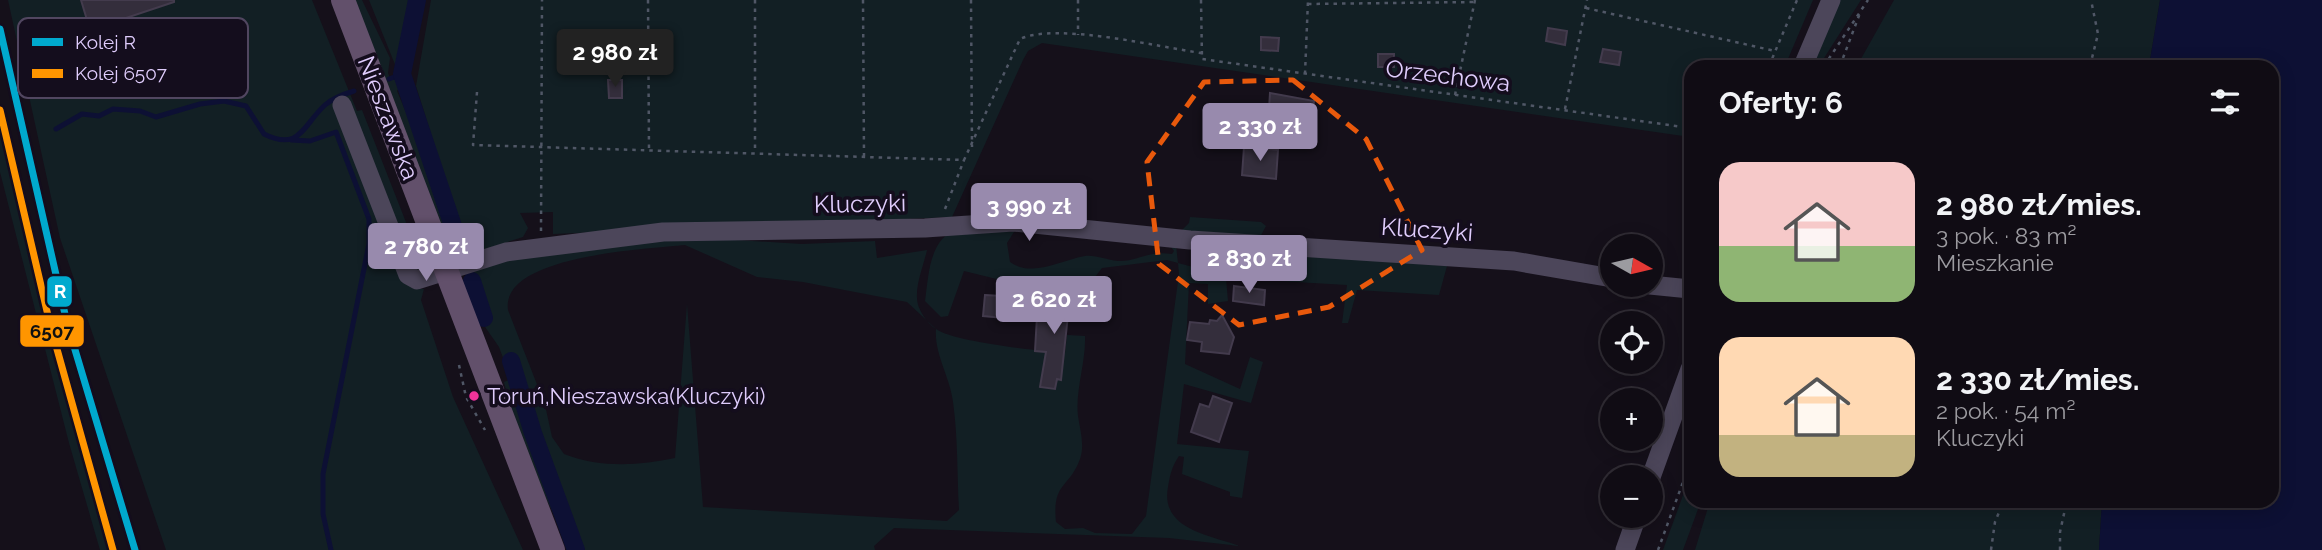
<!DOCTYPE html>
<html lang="pl">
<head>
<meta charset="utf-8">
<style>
  body { margin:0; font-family:Raleway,sans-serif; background:#19151d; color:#f1f3f6; height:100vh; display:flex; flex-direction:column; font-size:26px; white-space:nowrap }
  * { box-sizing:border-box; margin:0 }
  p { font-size:23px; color:#9c9ba0 }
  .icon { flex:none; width:38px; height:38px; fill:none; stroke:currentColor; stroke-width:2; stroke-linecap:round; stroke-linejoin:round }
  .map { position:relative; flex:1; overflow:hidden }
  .drawer { position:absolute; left:1684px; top:60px; width:595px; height:448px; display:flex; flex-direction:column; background:#100c14; border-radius:21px; box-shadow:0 4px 18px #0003,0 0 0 2px #302c34 }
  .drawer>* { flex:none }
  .needle { width:46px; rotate:98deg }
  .buttons { position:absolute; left:1600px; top:234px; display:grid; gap:14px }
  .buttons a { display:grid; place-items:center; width:63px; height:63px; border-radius:50%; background:#100c14; box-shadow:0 4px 18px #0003,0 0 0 2px #302c34; font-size:35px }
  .price { position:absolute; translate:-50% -60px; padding:0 16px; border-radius:7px; background:#988aad; color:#fff; font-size:23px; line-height:46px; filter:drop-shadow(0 2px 4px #0008) }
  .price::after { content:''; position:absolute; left:50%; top:42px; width:21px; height:16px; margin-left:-10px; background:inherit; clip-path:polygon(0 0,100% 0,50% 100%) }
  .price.selected { background:#222; color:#fff }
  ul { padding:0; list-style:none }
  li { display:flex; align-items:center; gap:21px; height:175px; padding:0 35px }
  li span { display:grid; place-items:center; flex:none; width:196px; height:140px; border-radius:21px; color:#555 }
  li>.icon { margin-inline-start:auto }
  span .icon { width:84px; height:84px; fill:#fffc; stroke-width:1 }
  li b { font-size:30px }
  h2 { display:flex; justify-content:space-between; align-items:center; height:84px; padding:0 35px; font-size:30px }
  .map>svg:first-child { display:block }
  .green { fill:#121f24; fill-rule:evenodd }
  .water { fill:#0d1034 }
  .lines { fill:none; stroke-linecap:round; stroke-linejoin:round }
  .stream { stroke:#0d1034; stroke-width:5 }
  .canal { stroke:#0d1034; stroke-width:18 }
  .building { fill:#342e3c; stroke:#433b4d; stroke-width:2 }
  .path { stroke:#505766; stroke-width:2.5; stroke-dasharray:3.5 5; stroke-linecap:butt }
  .minor { stroke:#4c465a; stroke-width:19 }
  .major { stroke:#62506b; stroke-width:24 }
  .rail-1-casing { stroke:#140d1d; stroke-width:12 }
  .rail-2-casing { stroke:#140d1d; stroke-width:12 }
  .rail-1 { stroke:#00a9ce; stroke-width:7 }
  .rail-2 { stroke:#ff9500; stroke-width:7 }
  .marked { fill:none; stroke:#e8590c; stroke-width:5; stroke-dasharray:14 9; stroke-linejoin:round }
  .bus-dot { fill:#ef339a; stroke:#140d1d; stroke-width:2.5 }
  .labels { text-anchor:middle; stroke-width:7; stroke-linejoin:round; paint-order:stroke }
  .bus-label { font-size:22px; fill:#dfccfc; stroke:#140d1d; text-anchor:start }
  .street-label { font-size:24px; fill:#dfccfc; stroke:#140d1d }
  .key { fill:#140d1d; stroke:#514660; stroke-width:2 }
  .key-label { font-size:19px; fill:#dfccfc }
  .line-badge { stroke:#140d1d; stroke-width:2.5 }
  .badge-label { font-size:19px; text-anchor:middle; font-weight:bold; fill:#fff }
  .pale-badge-label { font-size:19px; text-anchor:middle; font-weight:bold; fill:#111 }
</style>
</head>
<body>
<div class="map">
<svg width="2322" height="550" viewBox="0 0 2322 550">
  <rect width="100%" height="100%" fill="#15101a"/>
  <!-- green -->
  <path class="green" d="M8,0H312L357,111L362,110L420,258L417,266L420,270L414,288L424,289L421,300L453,397L523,550H166L60,238Z
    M350,0H362L390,58L388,73L391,80L399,77L401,85L397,91L405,110L413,112L447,215L450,214L441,184L446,182L416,86L431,0H1813L1785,66H1690V137L1042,43L1028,51L1023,60L952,217L553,234V212L520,213L528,228L523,237L464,256L451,252Z
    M369,0H415L396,67Z
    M1837,0H1861L1819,66H1806Z
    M1894,0H2160L2149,66H1857Z
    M0,103L96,488L115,550H100L69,443L0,172Z
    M1190,217L1261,222L1266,226L1259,239L1180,232L1189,223Z
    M960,229L1022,232H1014L1007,243L1010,262C1033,278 1061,260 1085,256C1097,255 1106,260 1118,261C1138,262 1147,250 1172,254L1174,251L1169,244L1176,245L1178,263L1193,267L1195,259L1211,249L1447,266L1439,295L1357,290L1348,323H1342L1347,285L1226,278L1228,301L1208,304V284L1189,283L1185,364L1240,389L1250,357L1263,362L1251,403L1184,384L1177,444L1249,451L1242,498L1230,496V492L1182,474L1184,457L1179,456C1172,466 1170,475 1168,487C1160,529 1209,535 1240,546L1169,538L894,528L874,546L875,550H571L520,445L504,382L511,379L499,347L474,311L462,284C467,270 482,267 494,261L689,237L802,244L875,241L877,258L927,250C924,264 916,283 917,298C917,309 927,323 936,329C954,342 1040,351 1065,353L1067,335L1085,336C1086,362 1075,391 1078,416C1080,430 1085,445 1080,459C1069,489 1052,482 1056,522L1065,529L1083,528L1095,533L1132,534L1146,516L1179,274L1178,263L1167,260L1102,268L1088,286L1084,302L1038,299V289L964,271L948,316L941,317L925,301C929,274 929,236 960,229ZM685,245L757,277L803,282L907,302L936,329C934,354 950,377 953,402C958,437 957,474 959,510L947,521L703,507L687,304L675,458C638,466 600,468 564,454L552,437L545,405L508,310C500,255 648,249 685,245Z
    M1690,476V500L1701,501L1683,550H1663Z
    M1710,501V500L2102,501L2099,550H1695Z"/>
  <!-- water -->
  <path class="water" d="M2160,0H2322V550H2099L2102,501L2272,500V66H2149Z"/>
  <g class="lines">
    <!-- stream -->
    <path class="stream" d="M389,79L402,74
      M56,129L82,114L99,116L113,109L140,111L156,117L200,104L224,101L246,106L264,134C300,152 303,125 325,105C333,98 344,94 354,91
      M291,140L310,141L336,132L369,219V244L323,474V514L331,550"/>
    <!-- canal -->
    <path class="canal" d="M417,0L402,74L455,232
      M472,281L484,318
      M511,361L533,433L576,550"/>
  </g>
  <!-- building -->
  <path class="building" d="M81,0H174V2L90,30Z
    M1548,28L1567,31L1565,45L1546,41Z
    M1261,37L1279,38L1278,51L1261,50Z
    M1603,49L1621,52L1619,65L1600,62Z
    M1378,54H1394V67H1378Z
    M608,80H622V98H609Z
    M1270,93L1314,101L1313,114L1269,109Z
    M1244,147L1278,150L1276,179L1242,175Z
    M1234,286L1265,290L1264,305L1233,301Z
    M985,295L1001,296V299H1006L1004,318L983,316Z
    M1038,299L1084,302L1082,317L1068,315L1061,380L1057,379L1055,389L1040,387L1046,352L1035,351Z
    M1222,315L1234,337L1229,354L1201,351L1202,342L1187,340L1190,322L1209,324L1210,320L1217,321Z
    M1213,396L1232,403L1219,442L1191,432L1200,404L1209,407Z"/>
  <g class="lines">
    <!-- path -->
    <path class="path" d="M648,0L649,150
      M755,0V153
      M863,0L864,156
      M971,0L972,147
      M1078,0V35
      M1201,0L1202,59L1690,128
      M1308,4L1475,2
      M1586,8L1775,51
      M1769,66L1797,0
      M1824,66L1868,0
      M1840,66L1860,13
      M2090,66L2098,34L2091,0
      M1305,74L1308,0
      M477,92L473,145L964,160L1020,39C1056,22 1159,47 1201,53
      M1455,95L1475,0
      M1565,109L1587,0
      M1246,142L1284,146
      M945,209L964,160
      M541,231L542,0
      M459,365L466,397L485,430
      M1658,550L1690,463
      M1991,550L1995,522L2004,500
      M2060,550V532L2067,500"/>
    <!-- minor -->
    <path class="minor" d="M1803,66L1831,0
      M342,105L408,275L417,280L506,252L663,232L925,228L1013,222L1190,240L1514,261L1612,278
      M1650,285L1690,289
      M1650,480L1690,369
      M1625,550L1637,516"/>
    <!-- major -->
    <path class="major" d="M343,0L553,550"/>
    <defs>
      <path id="rail-1" d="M0,29L67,323L135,550"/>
      <path id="rail-2" d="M0,110L50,324L113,550"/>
    </defs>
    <!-- rail-1 casing -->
    <use href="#rail-1" class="rail-1-casing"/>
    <!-- rail-2 casing -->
    <use href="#rail-2" class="rail-2-casing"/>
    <!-- rail-1 -->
    <use href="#rail-1" class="rail-1"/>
    <!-- rail-2 -->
    <use href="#rail-2" class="rail-2"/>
  </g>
  <!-- marked area -->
  <path class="marked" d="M1293,80L1366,139L1422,250L1329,307L1239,325L1159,264L1147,162L1204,82Z"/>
  <!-- markers -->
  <circle class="bus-dot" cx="474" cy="396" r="6"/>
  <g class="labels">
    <!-- bus labels -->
    <g class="bus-label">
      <text x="487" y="404">Toruń,Nieszawska(Kluczyki)</text>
    </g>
    <!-- street labels -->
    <g class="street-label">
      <text transform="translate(1448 76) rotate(7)" y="8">Orzechowa</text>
      <text transform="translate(388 118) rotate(69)" y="8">Nieszawska</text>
      <text transform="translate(860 204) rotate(-1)" y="8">Kluczyki</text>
      <text transform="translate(1427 230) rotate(4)" y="8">Kluczyki</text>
    </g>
  </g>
  <!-- legend -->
  <rect x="18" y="18" width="230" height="80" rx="10" class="key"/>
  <rect x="32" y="38" width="31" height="8" fill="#00a9ce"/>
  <rect x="32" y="69" width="31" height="9" fill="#ff9500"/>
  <g class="key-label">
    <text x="75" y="49">Kolej R</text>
    <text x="75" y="80">Kolej 6507</text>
  </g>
  <g class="line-badge">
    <rect x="46" y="275" width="27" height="33" rx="7" fill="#00a9ce"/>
    <rect x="19" y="314" width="66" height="34" rx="7" fill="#ff9500"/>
  </g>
  <g class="badge-label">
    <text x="60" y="298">R</text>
  </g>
  <g class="pale-badge-label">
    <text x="52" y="338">6507</text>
  </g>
</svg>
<div class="buttons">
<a><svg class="needle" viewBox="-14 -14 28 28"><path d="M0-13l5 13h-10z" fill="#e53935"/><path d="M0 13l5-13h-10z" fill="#9c9ba0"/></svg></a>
<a><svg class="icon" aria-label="locate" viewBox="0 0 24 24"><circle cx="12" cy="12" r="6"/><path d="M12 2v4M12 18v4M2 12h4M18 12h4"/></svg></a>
<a>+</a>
<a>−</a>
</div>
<b class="price selected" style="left:615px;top:89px">2 980 zł</b>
<b class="price" style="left:1260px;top:163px">2 330 zł</b>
<b class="price" style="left:1029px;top:243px">3 990 zł</b>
<b class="price" style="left:426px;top:283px">2 780 zł</b>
<b class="price" style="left:1249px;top:295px">2 830 zł</b>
<b class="price" style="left:1054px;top:336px">2 620 zł</b>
<section class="drawer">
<h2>Oferty: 6<svg class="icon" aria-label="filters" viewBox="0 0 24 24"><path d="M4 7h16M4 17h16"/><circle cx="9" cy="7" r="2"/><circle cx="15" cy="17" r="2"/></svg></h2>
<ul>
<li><span style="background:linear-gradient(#f6c9c9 60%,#8fb573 0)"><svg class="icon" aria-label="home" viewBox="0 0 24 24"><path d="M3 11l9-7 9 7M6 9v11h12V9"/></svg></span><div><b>2 980 zł/mies.</b><p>3 pok. · 83 m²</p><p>Mieszkanie</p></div></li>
<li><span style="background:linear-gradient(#ffd9b3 70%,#c2b280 0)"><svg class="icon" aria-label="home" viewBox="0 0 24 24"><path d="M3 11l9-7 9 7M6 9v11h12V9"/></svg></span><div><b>2 330 zł/mies.</b><p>2 pok. · 54 m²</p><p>Kluczyki</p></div></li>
</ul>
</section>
</div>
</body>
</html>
